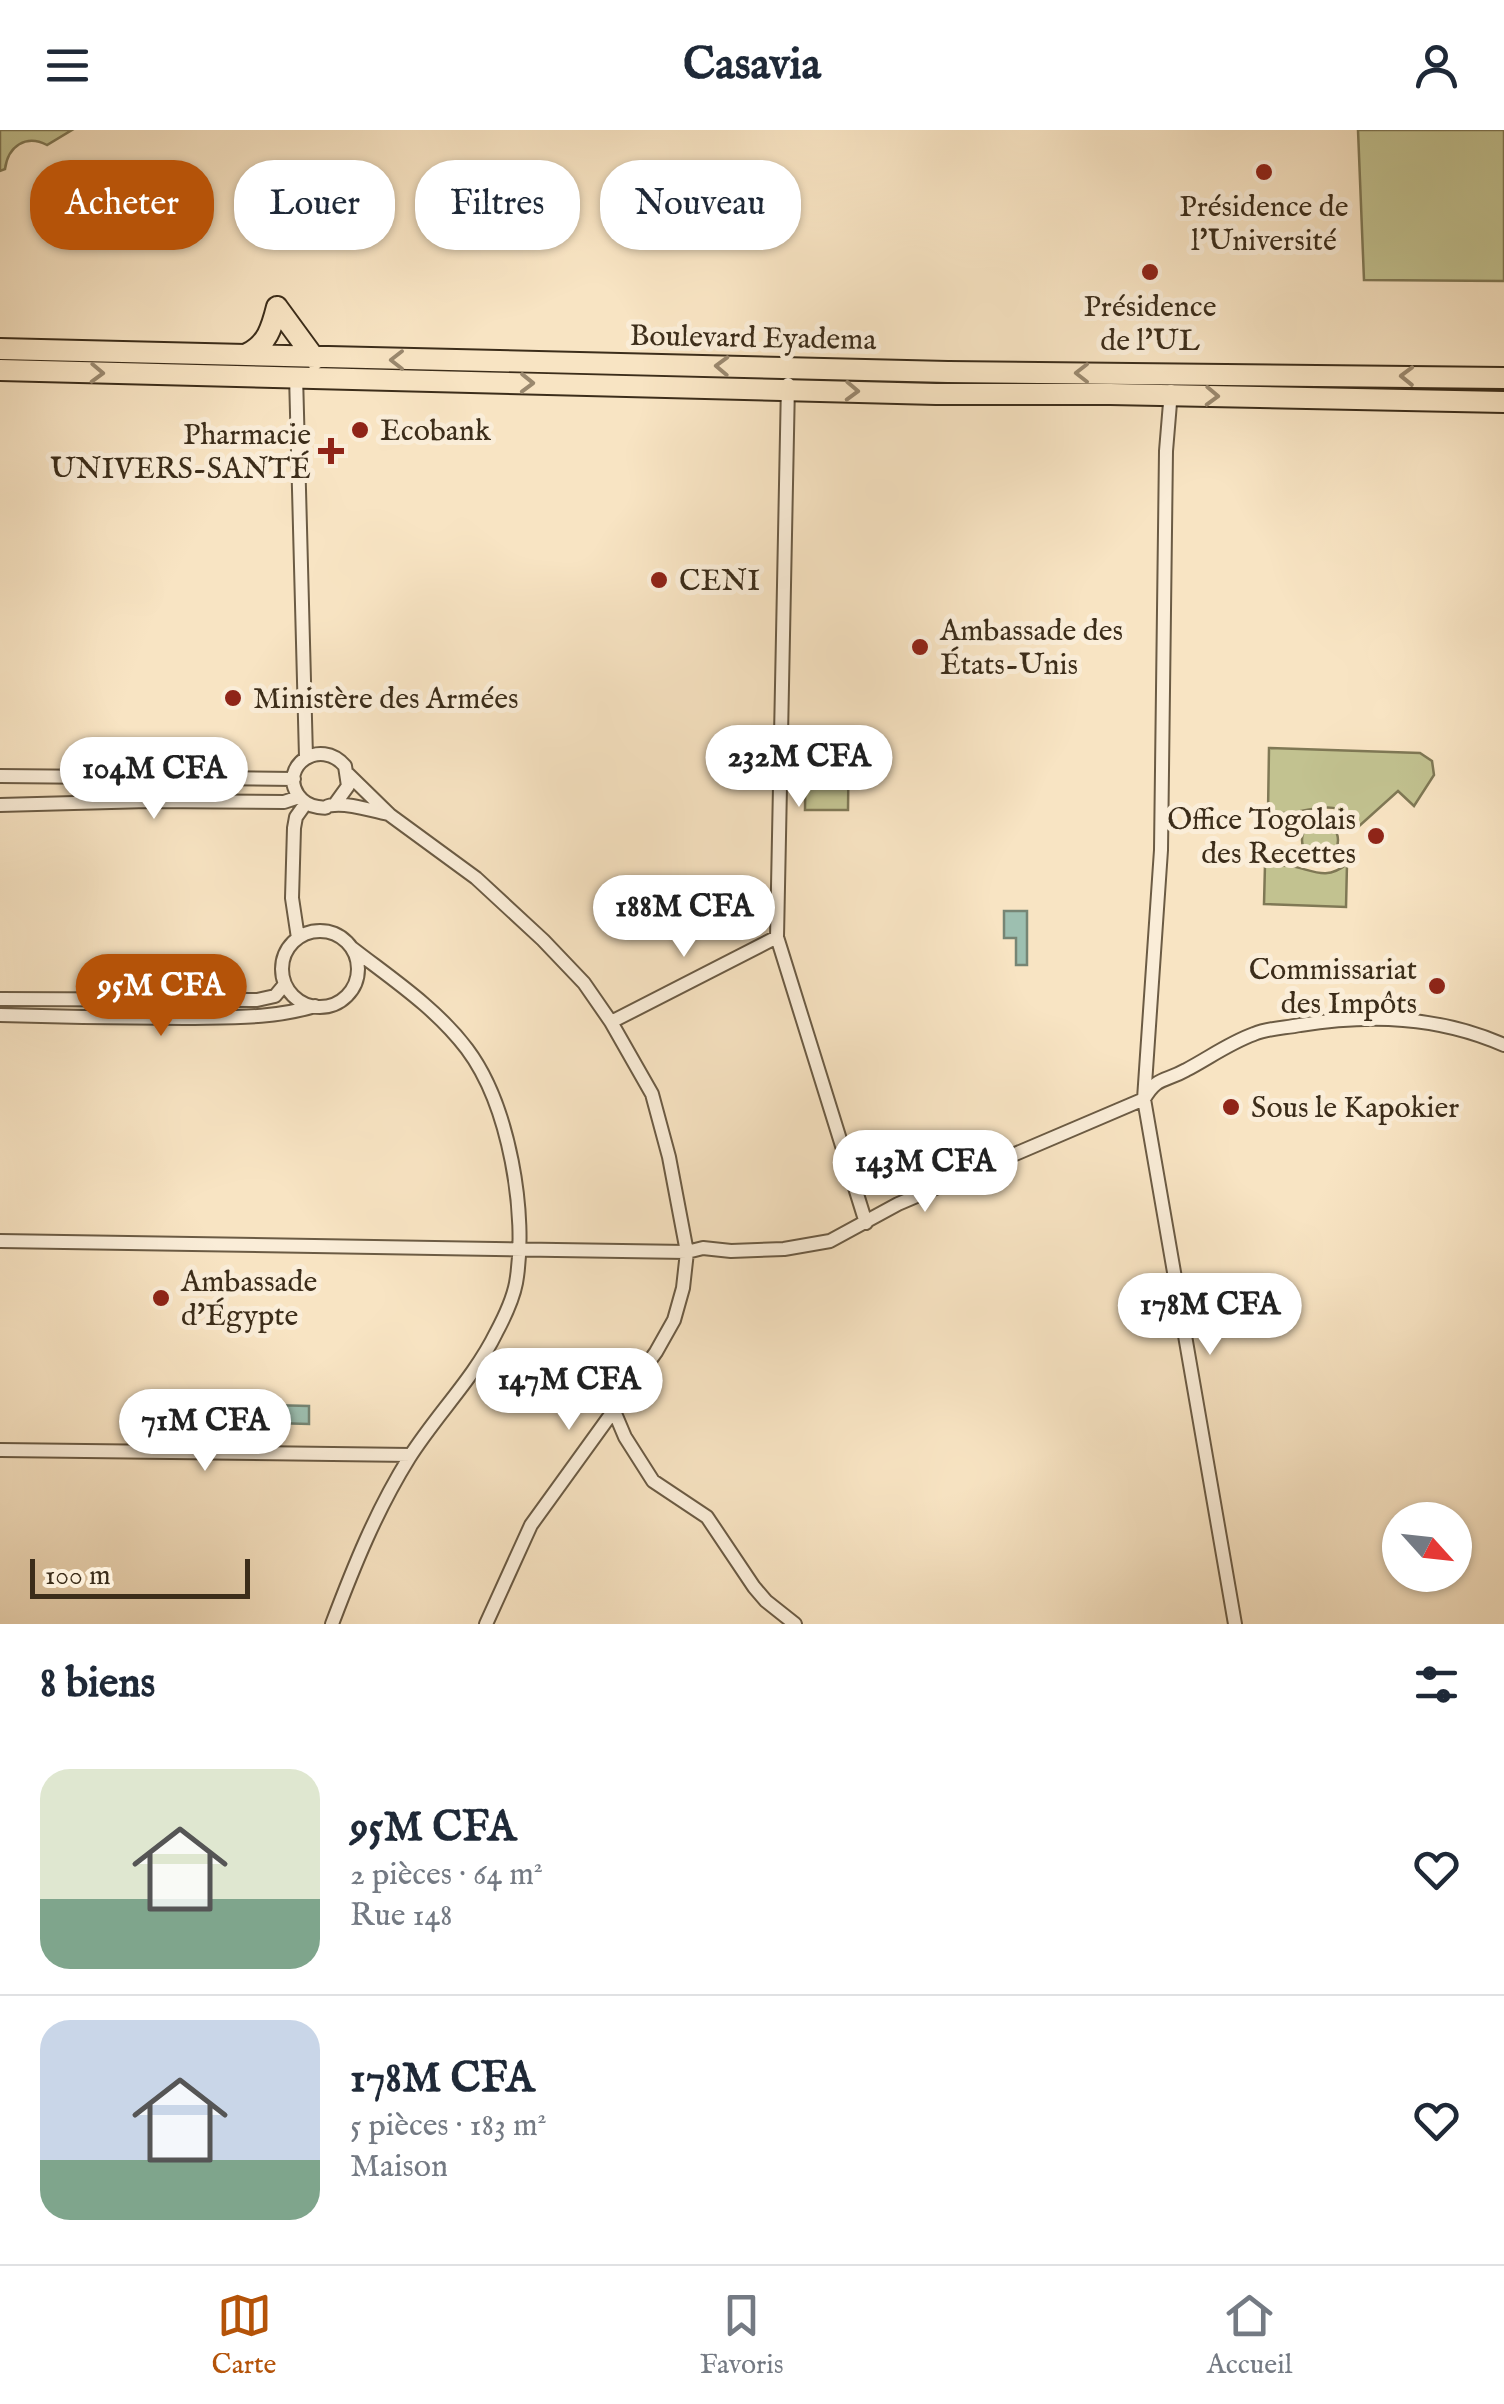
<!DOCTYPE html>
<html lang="fr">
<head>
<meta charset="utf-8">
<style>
  body { margin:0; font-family:"IM FELL English",serif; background:#f2f2f3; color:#1f2937; height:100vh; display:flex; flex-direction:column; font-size:38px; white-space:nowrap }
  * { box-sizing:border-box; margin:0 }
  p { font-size:32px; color:#747a83 }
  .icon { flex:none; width:55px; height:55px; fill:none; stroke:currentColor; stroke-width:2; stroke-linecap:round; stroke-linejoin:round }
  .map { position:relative; height:1494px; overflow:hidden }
  .sheet { display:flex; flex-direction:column; background:#fff; flex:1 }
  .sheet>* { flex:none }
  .top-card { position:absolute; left:30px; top:30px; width:1000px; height:90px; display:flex; gap:20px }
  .needle { width:65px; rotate:117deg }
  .controls { position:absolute; left:1382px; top:1372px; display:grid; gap:20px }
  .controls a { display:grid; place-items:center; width:90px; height:90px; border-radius:50%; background:#fff; box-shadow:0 2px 8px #0004; font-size:50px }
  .scale { position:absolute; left:30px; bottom:25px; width:220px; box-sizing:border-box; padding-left:10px; border:5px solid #3c2d1a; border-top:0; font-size:28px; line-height:35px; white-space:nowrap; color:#3c2d1a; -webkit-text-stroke:8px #faedd8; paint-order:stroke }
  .price { position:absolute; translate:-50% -85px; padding:0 22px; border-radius:35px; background:#fff; color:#222; font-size:32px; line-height:65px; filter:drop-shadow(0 2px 5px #0008) }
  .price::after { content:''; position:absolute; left:50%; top:60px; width:30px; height:22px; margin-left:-15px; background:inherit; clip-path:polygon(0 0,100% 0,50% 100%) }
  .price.current { background:#b45309; color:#fff }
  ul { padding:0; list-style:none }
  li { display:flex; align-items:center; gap:30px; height:250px; padding:0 40px }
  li+li { border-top:2px solid #e0e1e3 }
  li span { display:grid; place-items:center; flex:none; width:280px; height:200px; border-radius:30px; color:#555 }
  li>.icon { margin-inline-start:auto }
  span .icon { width:120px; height:120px; fill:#fffc; stroke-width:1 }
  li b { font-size:42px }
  h2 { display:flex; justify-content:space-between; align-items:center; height:120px; padding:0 40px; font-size:42px }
  .pill { padding:0 35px; border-radius:40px; background:#fff; box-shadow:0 2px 8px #0004; font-size:35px; line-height:90px }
  .pill.current { background:#b45309; color:#fff }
  header { display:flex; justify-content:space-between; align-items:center; height:130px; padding:0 40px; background:#fff; font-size:45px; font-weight:800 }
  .menu { display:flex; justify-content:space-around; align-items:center; height:140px; border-top:2px solid #e0e1e3; background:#fff; font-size:28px; color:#747a83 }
  .menu a { display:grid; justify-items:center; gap:5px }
  .menu .current { color:#b45309 }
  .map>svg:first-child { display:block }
  .green { fill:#c2c290; stroke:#7f7855; stroke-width:2.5 }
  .water { fill:#9dbfb0; stroke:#768574; stroke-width:2.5 }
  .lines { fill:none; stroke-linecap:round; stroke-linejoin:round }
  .minor-casing { stroke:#6b5b44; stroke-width:16 }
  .trunk-casing { stroke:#3c2d1a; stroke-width:24 }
  .minor { stroke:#faedd8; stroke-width:12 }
  .trunk { stroke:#f8e4c3; stroke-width:20 }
  .oneway { stroke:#9a886e }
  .poi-dot { fill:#8f2418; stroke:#faedd8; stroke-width:4 }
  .labels { text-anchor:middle; stroke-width:10; stroke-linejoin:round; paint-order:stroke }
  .poi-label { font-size:30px; fill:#3c2d1a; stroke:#faedd8; text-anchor:start }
  .street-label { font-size:30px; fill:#3c2d1a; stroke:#faedd8 }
</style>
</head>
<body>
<header><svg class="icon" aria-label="menu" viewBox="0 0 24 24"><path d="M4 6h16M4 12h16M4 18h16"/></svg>Casavia<svg class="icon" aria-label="person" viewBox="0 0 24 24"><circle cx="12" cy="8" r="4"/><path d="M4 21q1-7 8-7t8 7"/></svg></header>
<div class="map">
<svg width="1504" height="1494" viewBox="0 0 1504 1494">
  <rect width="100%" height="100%" fill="#f8e4c3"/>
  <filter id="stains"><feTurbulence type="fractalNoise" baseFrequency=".002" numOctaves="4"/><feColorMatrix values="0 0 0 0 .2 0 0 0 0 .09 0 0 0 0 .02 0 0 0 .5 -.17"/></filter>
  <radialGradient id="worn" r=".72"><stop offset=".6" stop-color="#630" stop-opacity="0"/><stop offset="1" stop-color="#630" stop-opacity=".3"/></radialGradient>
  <!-- green -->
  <path class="green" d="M0,0H72L47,15C26,4 8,16 5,39L0,41Z
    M1358,0H1504V151L1364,150Z
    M307,235L781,248L780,251L308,239Z
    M806,598L849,599L848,680H805Z
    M1269,618L1420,623L1432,631L1434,645L1414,676L1398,661L1357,698C1344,672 1325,676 1301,681C1290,684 1278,683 1268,683Z
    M1302 710a18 18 0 1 1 36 0a18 18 0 1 1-36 0Z
    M1347,734L1346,777L1264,774L1265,735C1274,736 1283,735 1291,736C1313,740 1326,751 1347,734Z"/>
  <!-- water -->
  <path class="water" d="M1004,781H1027V835H1016V808H1004Z
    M270,1275L309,1276V1294L273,1293V1288L268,1284Z"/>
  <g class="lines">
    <defs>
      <path id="minor" d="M296,245L306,627
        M788,254L777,807L866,1093
        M1171,261L1166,321L1161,720L1144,969L1235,1494
        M348,644L390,685L476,748L543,810L584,853L611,892L652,964L669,1027L687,1122L683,1158L674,1190L656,1222L531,1395L486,1494
        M0,646L294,649
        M335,674L348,656L345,636C320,607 279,636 298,665C303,672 310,676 318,677C333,679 320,676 334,675C350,673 372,681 389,684
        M0,675L148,671L284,672L299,667
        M282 839a38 38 0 1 1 76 0a38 38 0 1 1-76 0Z
        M298,808L292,768L294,698L296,687L306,673
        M0,869L257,870L275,866L285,854
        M0,885C62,887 123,888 185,888C229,887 272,889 315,876
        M611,892L777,807
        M0,1111L687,1122L703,1118L731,1121L784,1119L830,1111L898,1074L1144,969C1157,946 1165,952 1186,940C1209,928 1229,913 1254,904C1268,898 1285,898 1300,895C1370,884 1438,886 1504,915
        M614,1281L625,1307L653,1351L707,1387L754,1457L766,1471L795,1494
        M0,1320L411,1325
        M332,1494C354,1436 376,1381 409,1328C436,1285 474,1248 496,1203C504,1188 513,1169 516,1153C528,1084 509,975 467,919C436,878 392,849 352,818"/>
      <path id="trunk" d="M277,177L315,229
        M0,219L948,242L1504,248
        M247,224C267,215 272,197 277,177
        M0,240L936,264H1110L1504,272"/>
    </defs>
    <!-- minor casing -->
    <use href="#minor" class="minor-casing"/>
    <!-- trunk casing -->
    <use href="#trunk" class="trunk-casing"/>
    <!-- minor -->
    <use href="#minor" class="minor"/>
    <!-- trunk -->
    <use href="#trunk" class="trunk"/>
  </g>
  <!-- one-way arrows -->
  <defs><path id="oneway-chevron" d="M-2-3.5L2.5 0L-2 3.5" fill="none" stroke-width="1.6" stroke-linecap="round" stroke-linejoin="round" transform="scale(2.5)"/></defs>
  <g class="oneway">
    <use href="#oneway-chevron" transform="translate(397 230) rotate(-180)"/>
    <use href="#oneway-chevron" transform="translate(722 236) rotate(-178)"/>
    <use href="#oneway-chevron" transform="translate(97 243) rotate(2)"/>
    <use href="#oneway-chevron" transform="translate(1082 243) rotate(-180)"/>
    <use href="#oneway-chevron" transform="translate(1407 246) rotate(-179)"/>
    <use href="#oneway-chevron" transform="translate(527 253) rotate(1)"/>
    <use href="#oneway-chevron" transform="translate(852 261) rotate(2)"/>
    <use href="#oneway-chevron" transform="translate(1212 266) rotate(2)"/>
  </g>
  <!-- markers -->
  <g class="poi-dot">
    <circle cx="1264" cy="42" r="10"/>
    <circle cx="1150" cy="142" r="10"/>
    <circle cx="360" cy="300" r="10"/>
    <path d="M326 306h10v10h10v10h-10v10h-10v-10h-10v-10h10z"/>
    <circle cx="659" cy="450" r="10"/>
    <circle cx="920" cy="517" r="10"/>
    <circle cx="233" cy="568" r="10"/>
    <circle cx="1376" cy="706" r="10"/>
    <circle cx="1437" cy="856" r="10"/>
    <circle cx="1231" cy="977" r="10"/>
    <circle cx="161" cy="1168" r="10"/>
  </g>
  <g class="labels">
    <!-- poi labels -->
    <g class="poi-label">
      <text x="1264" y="86" text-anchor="middle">Présidence de<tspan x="1264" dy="34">l'Université</tspan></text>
      <text x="1150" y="186" text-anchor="middle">Présidence<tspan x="1150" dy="34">de l'UL</tspan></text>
      <text x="380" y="310">Ecobank</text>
      <text x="311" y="314" text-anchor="end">Pharmacie<tspan x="311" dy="34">UNIVERS-SANTÉ</tspan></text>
      <text x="679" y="460">CENI</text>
      <text x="940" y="510">Ambassade des<tspan x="940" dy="34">États-Unis</tspan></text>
      <text x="253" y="578">Ministère des Armées</text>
      <text x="1356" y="699" text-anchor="end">Office Togolais<tspan x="1356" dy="34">des Recettes</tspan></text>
      <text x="1417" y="849" text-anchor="end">Commissariat<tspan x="1417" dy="34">des Impôts</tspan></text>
      <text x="1251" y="987">Sous le Kapokier</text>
      <text x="181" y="1161">Ambassade<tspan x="181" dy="34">d'Égypte</tspan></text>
    </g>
    <!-- street labels -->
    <g class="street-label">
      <text transform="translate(753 207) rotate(1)" y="10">Boulevard Eyadema</text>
    </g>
  </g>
  <rect width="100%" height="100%" filter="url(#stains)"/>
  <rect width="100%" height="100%" fill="url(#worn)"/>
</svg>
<div class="controls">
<a><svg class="needle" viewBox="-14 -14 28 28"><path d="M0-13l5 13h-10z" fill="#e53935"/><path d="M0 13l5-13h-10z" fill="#747a83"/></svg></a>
</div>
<div class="scale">100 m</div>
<b class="price" style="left:799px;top:680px">232M CFA</b>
<b class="price" style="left:154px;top:692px">104M CFA</b>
<b class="price" style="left:684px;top:830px">188M CFA</b>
<b class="price current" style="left:161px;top:909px">95M CFA</b>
<b class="price" style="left:925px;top:1085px">143M CFA</b>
<b class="price" style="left:1210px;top:1228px">178M CFA</b>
<b class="price" style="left:569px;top:1303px">147M CFA</b>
<b class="price" style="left:205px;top:1344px">71M CFA</b>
<div class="top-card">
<a class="pill current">Acheter</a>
<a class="pill">Louer</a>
<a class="pill">Filtres</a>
<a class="pill">Nouveau</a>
</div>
</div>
<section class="sheet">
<h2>8 biens<svg class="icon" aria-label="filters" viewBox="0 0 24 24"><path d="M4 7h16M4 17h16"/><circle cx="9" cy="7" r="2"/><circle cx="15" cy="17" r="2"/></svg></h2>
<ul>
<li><span style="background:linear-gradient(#dfe7d0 65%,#7fa58c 0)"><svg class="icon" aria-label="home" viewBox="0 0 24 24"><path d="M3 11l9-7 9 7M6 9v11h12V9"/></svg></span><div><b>95M CFA</b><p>2 pièces · 64 m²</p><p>Rue 148</p></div><svg class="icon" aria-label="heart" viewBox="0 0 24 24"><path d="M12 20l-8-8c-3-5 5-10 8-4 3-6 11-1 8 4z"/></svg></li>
<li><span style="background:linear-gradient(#c9d6e8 70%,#7fa58c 0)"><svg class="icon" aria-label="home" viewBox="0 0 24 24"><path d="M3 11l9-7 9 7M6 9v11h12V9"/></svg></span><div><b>178M CFA</b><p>5 pièces · 183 m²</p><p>Maison</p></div><svg class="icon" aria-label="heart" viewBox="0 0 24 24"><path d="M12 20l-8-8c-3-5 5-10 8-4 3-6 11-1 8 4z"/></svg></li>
</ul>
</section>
<nav class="menu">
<a class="current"><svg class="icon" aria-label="map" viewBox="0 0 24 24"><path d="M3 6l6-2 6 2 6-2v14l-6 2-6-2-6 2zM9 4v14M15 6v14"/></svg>Carte</a>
<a><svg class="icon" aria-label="saved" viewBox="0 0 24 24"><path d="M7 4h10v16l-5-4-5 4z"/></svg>Favoris</a>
<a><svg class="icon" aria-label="home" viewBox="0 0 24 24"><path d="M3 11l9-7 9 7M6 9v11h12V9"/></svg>Accueil</a>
</nav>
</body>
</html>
